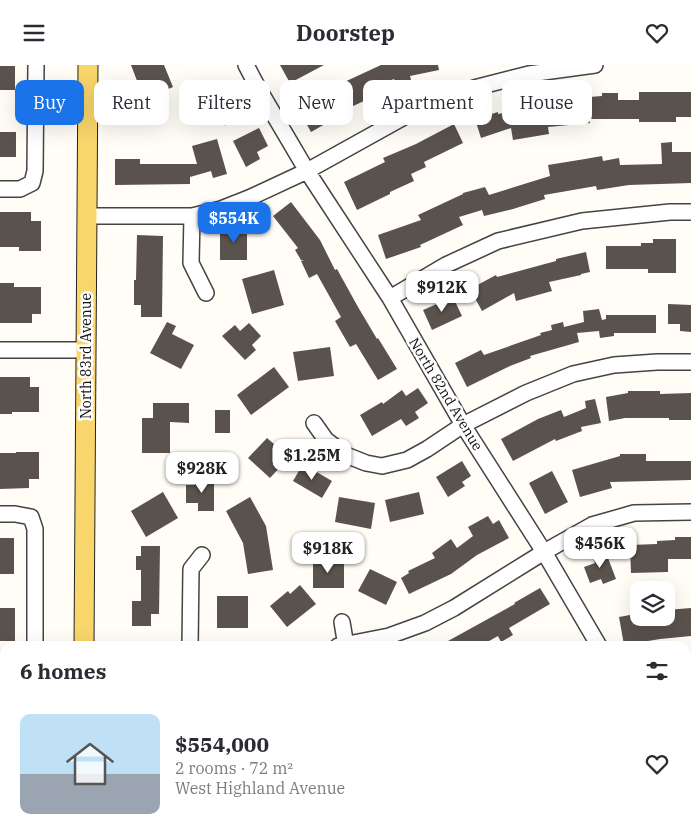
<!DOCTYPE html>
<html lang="en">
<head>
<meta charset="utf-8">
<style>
  body { margin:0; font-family:"IBM Plex Serif",serif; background:#f2f2f3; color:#2b2b33; height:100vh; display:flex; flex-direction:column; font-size:19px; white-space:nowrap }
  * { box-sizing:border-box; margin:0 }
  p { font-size:16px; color:#7c7c81 }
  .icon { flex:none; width:28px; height:28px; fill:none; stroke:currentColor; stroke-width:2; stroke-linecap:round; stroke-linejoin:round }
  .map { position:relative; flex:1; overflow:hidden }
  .panel { position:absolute; left:0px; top:576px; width:691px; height:196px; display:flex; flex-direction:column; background:#fff; border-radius:15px 15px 0 0; box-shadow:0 5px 20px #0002 }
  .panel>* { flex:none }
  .top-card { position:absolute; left:15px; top:15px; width:661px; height:45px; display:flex; gap:10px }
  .buttons { position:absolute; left:630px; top:516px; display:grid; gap:10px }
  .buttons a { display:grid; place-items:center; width:45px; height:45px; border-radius:10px; background:#fff; box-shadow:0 5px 20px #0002; font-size:25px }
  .price { position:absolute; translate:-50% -42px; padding:0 11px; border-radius:10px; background:#fff; color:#222; font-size:16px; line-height:32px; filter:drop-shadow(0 1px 2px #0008) }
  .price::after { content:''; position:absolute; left:50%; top:30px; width:15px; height:11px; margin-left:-8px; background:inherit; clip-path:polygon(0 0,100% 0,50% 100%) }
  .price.on { background:#1a73e8; color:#fff }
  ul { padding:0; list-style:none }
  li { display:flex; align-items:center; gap:15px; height:125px; padding:0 20px }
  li+li { border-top:1px solid #e1e1e2 }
  li span { display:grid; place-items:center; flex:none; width:140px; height:100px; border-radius:10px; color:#555 }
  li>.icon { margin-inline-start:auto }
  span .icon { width:60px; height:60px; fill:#fffc; stroke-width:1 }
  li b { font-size:21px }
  h2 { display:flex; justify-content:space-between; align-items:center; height:60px; padding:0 20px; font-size:21px }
  .pill { padding:0 18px; border-radius:10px; background:#fff; box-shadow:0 5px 20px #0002; font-size:18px; line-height:45px }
  .pill.on { background:#1a73e8; color:#fff }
  header { display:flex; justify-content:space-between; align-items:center; height:65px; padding:0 20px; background:#fff; font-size:22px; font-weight:700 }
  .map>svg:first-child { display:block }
  .building { fill:#5a524d }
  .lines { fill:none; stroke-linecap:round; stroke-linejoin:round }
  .minor-casing { stroke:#444; stroke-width:18 }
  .major-casing { stroke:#222; stroke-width:21 }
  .minor { stroke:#fff; stroke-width:15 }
  .major { stroke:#f9d66b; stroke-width:19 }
  .labels { text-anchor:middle; stroke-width:5; stroke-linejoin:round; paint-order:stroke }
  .street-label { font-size:14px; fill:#111; stroke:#fff }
</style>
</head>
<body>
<header><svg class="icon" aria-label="menu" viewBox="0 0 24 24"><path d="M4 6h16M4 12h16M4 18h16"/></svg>Doorstep<svg class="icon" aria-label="heart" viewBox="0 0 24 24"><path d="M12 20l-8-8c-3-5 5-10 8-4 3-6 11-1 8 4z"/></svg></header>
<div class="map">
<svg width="691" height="772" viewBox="0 0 691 772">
  <rect width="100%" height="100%" fill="#fffdf5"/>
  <!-- building -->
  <path class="building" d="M131,0H164L173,22L144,34Z
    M280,0H324L290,18Z
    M381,0H438L439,5L410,11L411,15L397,21L394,14L372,23L375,31L340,47L341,50L311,67L301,49L310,44L305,35L326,23L327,25Z
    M0,1H15V25H0Z
    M225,22V61L215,41L208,43L211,53H188L187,23Z
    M639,27H691V52H676V57H639V54H590V58L548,62L549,69L513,75L511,63L481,73L475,54L498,47V49L552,39L551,35L602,31V28H618V35H639Z
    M454,59L463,78L424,97L426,102L411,109L414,116L390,127V129L357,145L344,117L385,97L383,93L416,79Z
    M259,63L268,81L257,87L260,94L246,102L233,76Z
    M0,67H16V92H0Z
    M217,74L227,109L213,113L211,106L190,112V119L115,120V94H140V99H197L192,81Z
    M672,77V87H691V118L629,120L597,125L596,121L544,130L545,134L513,144L484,151L482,145L459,152L463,160L420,180L421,182L386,194L378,170L421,155L418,150L463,129V128L485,122L489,130L550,111L548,100L585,94L602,91L603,96L619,93L620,100L662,99L661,78Z
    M291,137L320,175L335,205L337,204L358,242L377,274L378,273L397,304L378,315L356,279L350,282L335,256L341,252L317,209L309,213L301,196L304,195H301L295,185L298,183L273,151Z
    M0,147H31V156H41V186H19V182H0Z
    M220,163H247V195H220Z
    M137,170L163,171L162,252H141V240H134V215H136Z
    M653,174H676V208H648V204H606V181H641V178H653Z
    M586,187L590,207L581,209V210L549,217L552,226L516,236L514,228L482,246L470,224L496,210L497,212L556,196V194Z
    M274,205L284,240L252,249L242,214Z
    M0,218H14V222H41V249H32V258H0Z
    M453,232L462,251L432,265L423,245Z
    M668,239L691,240V267L680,266V259H668Z
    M599,244L602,255L606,254V250H656V268H614V271L600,273L599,266L577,268L579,277L530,291L531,293L510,301L467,322L455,298L481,285L484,290L541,270L540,268L552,265L551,260L563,257L564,262L584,257L583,246Z
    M167,257L176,261L172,269L194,280L181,304L150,288Z
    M249,258L261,271L252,280L256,285L245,295L222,271L235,260L240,266Z
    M330,282L334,311L298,316L293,287Z
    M274,302L289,322L251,350L237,330Z
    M0,312H30V322H39V347H12V349H0Z
    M418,323L428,338L415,347L419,353L406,361L401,354L372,371L360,350L382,337L383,339L402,325L406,331Z
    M628,326H660V329L691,328V355H669V353H625L609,356L606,332L628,328Z
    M595,334L601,358L581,362L582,366L556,376L555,374L513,396L501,374L538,354L561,345L564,352L586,343L585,336Z
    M153,338H189V358L170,357V388H142V353H153Z
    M215,345H230V368H215Z
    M267,373L281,385L274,392L282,400L270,413L248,393Z
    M16,387H39V414H29V423L0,424V388H16Z
    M214,389H230V403H214Z
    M620,389H646V396H691V415L610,417L612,423L580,432L572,405L620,391Z
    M462,396L471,411L462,417L465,421L448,432L436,412Z
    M303,399L332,416L322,433L293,416Z
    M552,406L568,437L545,449L529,418Z
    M195,413H214V446H198V438H186V420H195Z
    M163,427L178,453L146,472L131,446Z
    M419,427L424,449L390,457L385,435Z
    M250,432L266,461L273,505L248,509L243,478L226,446Z
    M339,432L375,438L371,464L335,457Z
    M488,451L493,459L499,455L509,473L477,490L451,509L409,529L401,513L409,508L408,506L435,493L432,488L451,474L457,483L473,471L468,462Z
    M675,472H691V494H668V507L631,508L630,480L657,479V476L675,475Z
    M0,473H14V509H0Z
    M141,481H160L159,549H151V561H132V536H141V505H136V491H141Z
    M605,485L616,514L603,519L601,514L590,518L584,502L595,498L592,490Z
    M313,495H344V523H313Z
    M370,504L397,517L386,540L358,526Z
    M300,520L316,539L287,562L270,541L288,526L290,529Z
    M540,523L550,539L509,563L513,570L501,577L498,571L480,581H439L515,539L514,538Z
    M217,531H248V563H217Z
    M0,543H15V576H0Z
    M691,543V571L660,574L624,580L619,552L630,550L634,560L633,552H668L667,545Z"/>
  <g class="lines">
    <defs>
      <path id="minor" d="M246,0L257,21L307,106L390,233L463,360L544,487L599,581
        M0,124H20L32,118L35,106L36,0
        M87,151H192L221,144L249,133L307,106L406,51L474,23L529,9L595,0
        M192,151L191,198L206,228
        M390,233L446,200L498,176L582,156L670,147H691
        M0,285H87
        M314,358L326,375L346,390L366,398L382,401L407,395L427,384L463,360L526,328L573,309L614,300L657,297H691
        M0,449H15L31,452L35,464V581
        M342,557L346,581
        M190,581L191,504L202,490
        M338,581L389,571L425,558L454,543L544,487L592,460L634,448L691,447
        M686,603H691
        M0,608H5
        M348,772L355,768"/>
      <path id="major" d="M84,581L88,0
        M84,772V768"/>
    </defs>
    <!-- minor casing -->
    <use href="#minor" class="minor-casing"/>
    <!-- major casing -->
    <use href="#major" class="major-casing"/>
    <!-- minor -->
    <use href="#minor" class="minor"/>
    <!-- major -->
    <use href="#major" class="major"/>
  </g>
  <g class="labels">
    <!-- street labels -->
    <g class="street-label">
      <text transform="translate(86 291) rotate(-90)" y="5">North 83rd Avenue</text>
      <text transform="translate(446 329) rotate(59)" y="5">North 82nd Avenue</text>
    </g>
  </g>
</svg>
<div class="buttons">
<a><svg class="icon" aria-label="layers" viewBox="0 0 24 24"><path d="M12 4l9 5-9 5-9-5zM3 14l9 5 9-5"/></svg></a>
</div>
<b class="price on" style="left:234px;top:179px">$554K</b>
<b class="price" style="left:442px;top:248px">$912K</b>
<b class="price" style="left:312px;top:416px">$1.25M</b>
<b class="price" style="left:202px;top:429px">$928K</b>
<b class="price" style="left:600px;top:504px">$456K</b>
<b class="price" style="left:328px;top:509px">$918K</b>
<div class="top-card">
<a class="pill on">Buy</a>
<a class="pill">Rent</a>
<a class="pill">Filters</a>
<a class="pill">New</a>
<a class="pill">Apartment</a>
<a class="pill">House</a>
</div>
<section class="panel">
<h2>6 homes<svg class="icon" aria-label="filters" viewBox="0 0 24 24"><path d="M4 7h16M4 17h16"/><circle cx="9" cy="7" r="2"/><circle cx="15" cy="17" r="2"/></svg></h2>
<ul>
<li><span style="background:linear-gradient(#bfe0f5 60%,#9aa5b1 0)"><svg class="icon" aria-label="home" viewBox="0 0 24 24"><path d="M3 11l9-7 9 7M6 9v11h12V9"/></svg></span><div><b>$554,000</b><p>2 rooms · 72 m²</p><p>West Highland Avenue</p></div><svg class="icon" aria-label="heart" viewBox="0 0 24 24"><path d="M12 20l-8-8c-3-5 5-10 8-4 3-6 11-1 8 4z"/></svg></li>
</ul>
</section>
</div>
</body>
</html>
